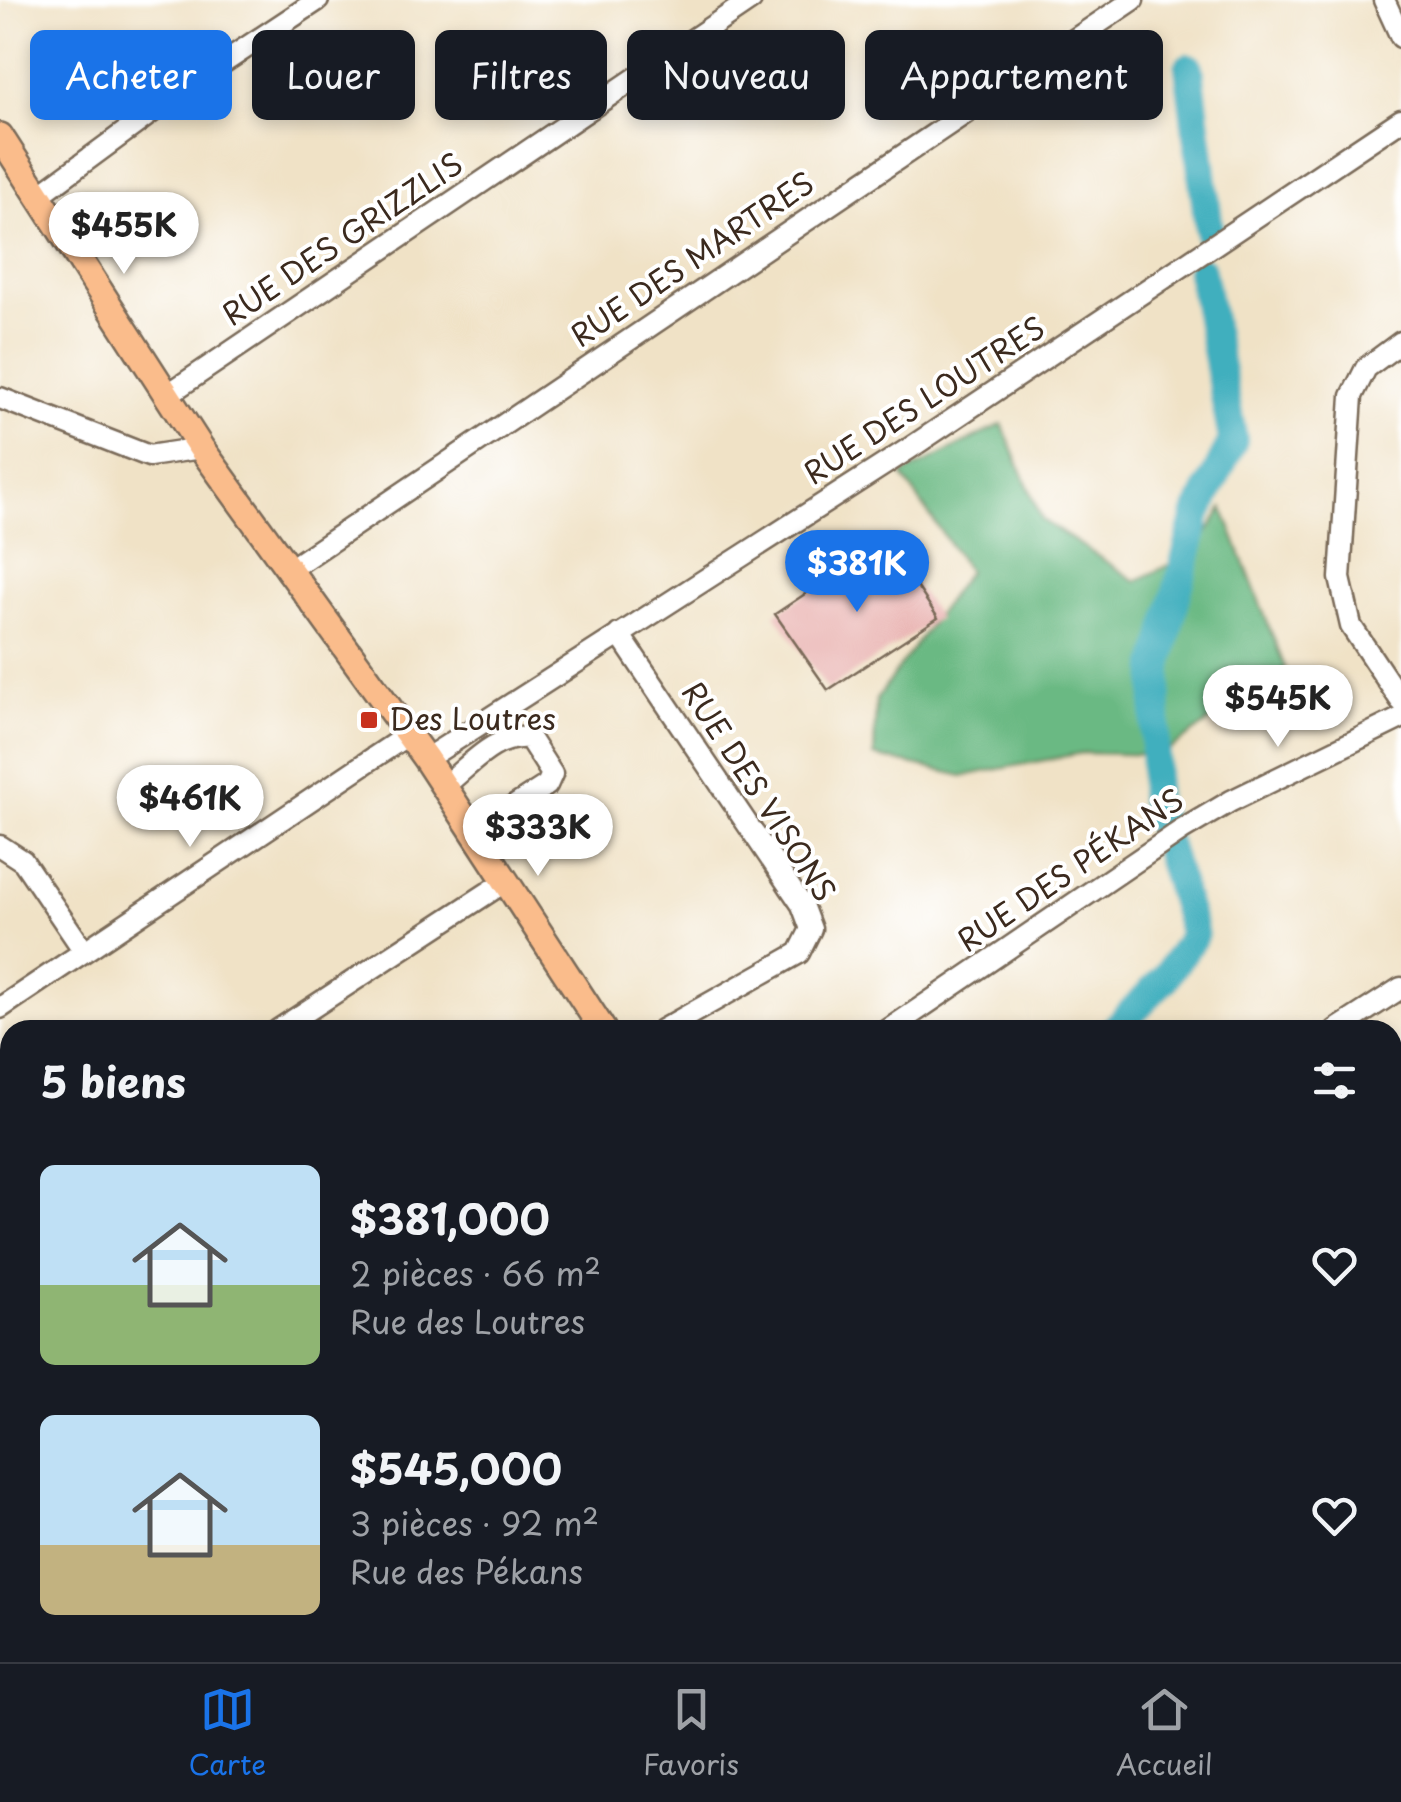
<!DOCTYPE html>
<html lang="fr">
<head>
<meta charset="utf-8">
<style>
  body { margin:0; font-family:"Playpen Sans",sans-serif; background:#20242c; color:#f1f3f6; height:100vh; display:flex; flex-direction:column; font-size:38px; white-space:nowrap }
  * { box-sizing:border-box; margin:0 }
  p { font-size:32px; color:#9ea1a6 }
  .icon { flex:none; width:55px; height:55px; fill:none; stroke:currentColor; stroke-width:2; stroke-linecap:round; stroke-linejoin:round }
  .map { position:relative; flex:1; overflow:hidden }
  .side { position:absolute; left:0px; top:1020px; width:1402px; height:642px; display:flex; flex-direction:column; background:#171b24; border-radius:30px 30px 0 0; box-shadow:0 5px 15px #0003 }
  .side>* { flex:none }
  .top-card { position:absolute; left:30px; top:30px; width:1342px; height:90px; display:flex; gap:20px }
  .price { position:absolute; translate:-50% -85px; padding:0 22px; border-radius:35px; background:#fff; color:#222; font-size:32px; line-height:65px; filter:drop-shadow(0 2px 5px #0008) }
  .price::after { content:''; position:absolute; left:50%; top:60px; width:30px; height:22px; margin-left:-15px; background:inherit; clip-path:polygon(0 0,100% 0,50% 100%) }
  .price.on { background:#1a73e8; color:#fff }
  ul { padding:0; list-style:none }
  li { display:flex; align-items:center; gap:30px; height:250px; padding:0 40px }
  li span { display:grid; place-items:center; flex:none; width:280px; height:200px; border-radius:15px; color:#555 }
  li>.icon { margin-inline-start:auto }
  span .icon { width:120px; height:120px; fill:#fffc; stroke-width:1 }
  li b { font-size:42px }
  h2 { display:flex; justify-content:space-between; align-items:center; height:120px; padding:0 40px; font-size:42px }
  .pill { padding:0 35px; border-radius:15px; background:#171b24; box-shadow:0 5px 15px #0003; font-size:35px; line-height:90px }
  .pill.on { background:#1a73e8; color:#fff }
  .tabs { display:flex; justify-content:space-around; align-items:center; height:140px; border-top:2px solid #363941; background:#171b24; font-size:28px; color:#9ea1a6 }
  .tabs a { display:grid; justify-items:center; gap:5px }
  .tabs .on { color:#1a73e8 }
  .map>svg:first-child { display:block }
  .forest { fill:#6bb983; stroke:#537250; stroke-width:2.5 }
  .lines { fill:none; stroke-linecap:round; stroke-linejoin:round }
  .river { stroke:#41afbe; stroke-width:30 }
  .building { fill:#e9b2b0 }
  .minor-casing { stroke:#7a6a59; stroke-width:25 }
  .major-casing { stroke:#7a6a59; stroke-width:30 }
  .minor { stroke:#fff; stroke-width:20 }
  .major { stroke:#fabc8b; stroke-width:25 }
  .poi-dot { fill:#c8321e; stroke:#fff; stroke-width:4 }
  .labels { text-anchor:middle; stroke-width:8; stroke-linejoin:round; paint-order:stroke }
  .street-label { font-size:30px; fill:#3b2a1e; stroke:#fff }
  .poi-label { font-size:30px; fill:#3b2a1e; stroke:#fff; text-anchor:start }
</style>
</head>
<body>
<div class="map">
<svg width="1401" height="1662" viewBox="0 0 1401 1662">
  <rect width="100%" height="100%" fill="#fff"/>
  <filter id="ink" filterUnits="userSpaceOnUse"><feTurbulence type="fractalNoise" baseFrequency=".01" numOctaves="2"/><feDisplacementMap in="SourceGraphic" scale="20" xChannelSelector="R" yChannelSelector="G"/><feConvolveMatrix kernelMatrix="1 2 1 2 8 2 1 2 1" color-interpolation-filters="sRGB"/></filter>
  <filter id="wash" filterUnits="userSpaceOnUse"><feTurbulence type="fractalNoise" baseFrequency=".0048" numOctaves="4" result="noise"/><feDisplacementMap in="SourceGraphic" scale="40" xChannelSelector="R" yChannelSelector="G"/><feGaussianBlur stdDeviation="2.25" result="paint"/><feColorMatrix in="noise" values="0 0 0 0 0 0 0 0 0 0 0 0 0 0 0 0 0 1.4 0 .05"/><feComposite in="paint" operator="in"/></filter>
  <g filter="url(#wash)">
    <rect width="100%" height="100%" fill="#f0e2c6"/>
    <!-- forest -->
    <path class="forest" d="M1002,424L1042,520L1136,581L1196,551L1223,508L1285,668L1162,755L1082,753L963,776L874,756L876,700L968,571L902,475Z"/>
    <g class="lines">
      <!-- river -->
      <path class="river" d="M1189,68L1210,236
        M1114,1030L1165,978L1194,935L1153,800L1158,666L1197,514L1233,440L1201,271
        M643,1662L655,1652"/>
    </g>
    <g id="blocks">
      <!-- building -->
      <path class="building" d="M886,540L938,618L828,690L775,614Z"/>
    </g>
  </g>
  <g filter="url(#ink)">
    <use href="#blocks" fill-opacity="0" stroke="#7a6a59" stroke-width="2.5"/>
    <g class="lines">
      <defs>
        <path id="minor" d="M1384,0L1401,37
          M38,196L182,90L318,0
          M1401,342L1366,368L1352,396L1340,578L1351,626L1401,701
          M167,395L751,0
          M0,398L149,456L201,448
          M287,571L1133,0
          M619,634L802,905L811,929L799,953L662,1030
          M426,759L910,448L1401,120
          M444,786C470,766 494,734 529,738L552,774L547,785L474,832
          M0,846L23,861L84,951
          M0,1008L409,734
          M278,1030L506,881
          M888,1030L1182,830L1231,801L1401,718
          M1336,1030L1401,988
          M0,1212L10,1205
          M1392,1222L1401,1217
          M0,1351L10,1361
          M1392,1563L1401,1576
          M0,1626L10,1621
          M1079,1652L1085,1662
          M301,1662L315,1652
          M840,1662L855,1652
          M1271,1662L1279,1652"/>
        <path id="major" d="M0,136L201,448L426,759L603,1030
          M1009,1652L1015,1662"/>
      </defs>
      <!-- minor casing -->
      <use href="#minor" class="minor-casing"/>
      <!-- major casing -->
      <use href="#major" class="major-casing"/>
      <!-- minor -->
      <use href="#minor" class="minor"/>
      <!-- major -->
      <use href="#major" class="major"/>
    </g>
  </g>
  <!-- markers -->
  <rect class="poi-dot" x="359" y="710" width="20" height="20" rx="5"/>
  <g class="labels">
    <!-- street labels -->
    <g class="street-label">
      <text transform="translate(343 240) rotate(-34)" y="10">RUE DES GRIZZLIS</text>
      <text transform="translate(693 260) rotate(-34)" y="10">RUE DES MARTRES</text>
      <text transform="translate(925 401) rotate(-33)" y="10">RUE DES LOUTRES</text>
      <text transform="translate(758 792) rotate(57)" y="10">RUE DES VISONS</text>
      <text transform="translate(1071 871) rotate(-34)" y="10">RUE DES PÉKANS</text>
    </g>
    <!-- poi labels -->
    <g class="poi-label">
      <text x="389" y="730">Des Loutres</text>
    </g>
  </g>
</svg>
<b class="price" style="left:124px;top:277px">$455K</b>
<b class="price on" style="left:857px;top:615px">$381K</b>
<b class="price" style="left:1278px;top:750px">$545K</b>
<b class="price" style="left:190px;top:850px">$461K</b>
<b class="price" style="left:538px;top:879px">$333K</b>
<div class="top-card">
<a class="pill on">Acheter</a>
<a class="pill">Louer</a>
<a class="pill">Filtres</a>
<a class="pill">Nouveau</a>
<a class="pill">Appartement</a>
</div>
<section class="side">
<h2>5 biens<svg class="icon" aria-label="filters" viewBox="0 0 24 24"><path d="M4 7h16M4 17h16"/><circle cx="9" cy="7" r="2"/><circle cx="15" cy="17" r="2"/></svg></h2>
<ul>
<li><span style="background:linear-gradient(#bfe0f5 60%,#8fb573 0)"><svg class="icon" aria-label="home" viewBox="0 0 24 24"><path d="M3 11l9-7 9 7M6 9v11h12V9"/></svg></span><div><b>$381,000</b><p>2 pièces · 66 m²</p><p>Rue des Loutres</p></div><svg class="icon" aria-label="heart" viewBox="0 0 24 24"><path d="M12 20l-8-8c-3-5 5-10 8-4 3-6 11-1 8 4z"/></svg></li>
<li><span style="background:linear-gradient(#bfe0f5 65%,#c2b280 0)"><svg class="icon" aria-label="home" viewBox="0 0 24 24"><path d="M3 11l9-7 9 7M6 9v11h12V9"/></svg></span><div><b>$545,000</b><p>3 pièces · 92 m²</p><p>Rue des Pékans</p></div><svg class="icon" aria-label="heart" viewBox="0 0 24 24"><path d="M12 20l-8-8c-3-5 5-10 8-4 3-6 11-1 8 4z"/></svg></li>
</ul>
</section>
</div>
<nav class="tabs">
<a class="on"><svg class="icon" aria-label="map" viewBox="0 0 24 24"><path d="M3 6l6-2 6 2 6-2v14l-6 2-6-2-6 2zM9 4v14M15 6v14"/></svg>Carte</a>
<a><svg class="icon" aria-label="saved" viewBox="0 0 24 24"><path d="M7 4h10v16l-5-4-5 4z"/></svg>Favoris</a>
<a><svg class="icon" aria-label="home" viewBox="0 0 24 24"><path d="M3 11l9-7 9 7M6 9v11h12V9"/></svg>Accueil</a>
</nav>
</body>
</html>
